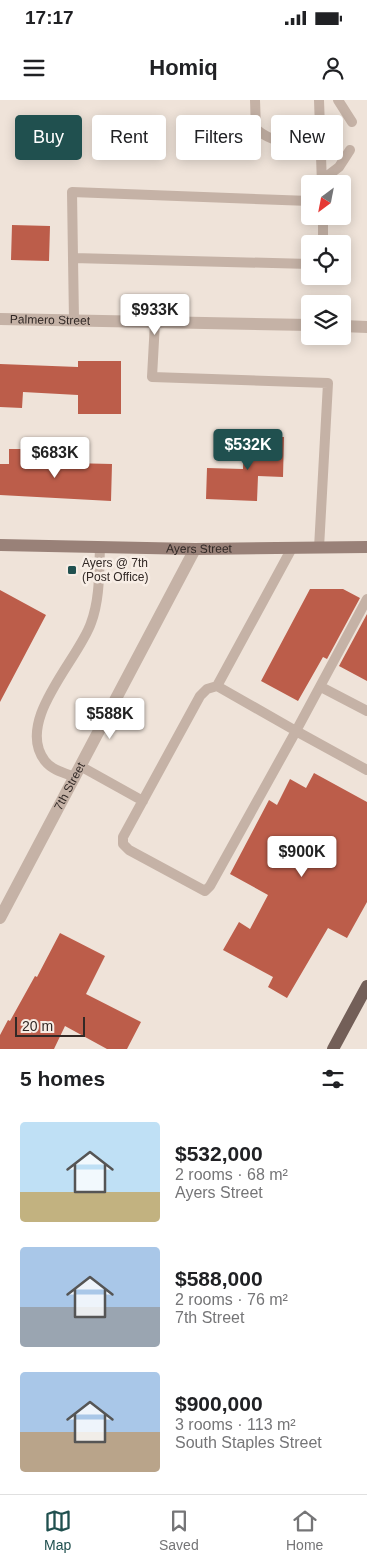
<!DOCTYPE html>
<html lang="en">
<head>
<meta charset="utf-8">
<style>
  body { margin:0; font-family:Helvetica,sans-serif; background:#f6f6f6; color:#202124; height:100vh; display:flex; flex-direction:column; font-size:19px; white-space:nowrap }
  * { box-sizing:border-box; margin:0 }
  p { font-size:16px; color:#757577 }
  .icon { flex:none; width:28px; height:28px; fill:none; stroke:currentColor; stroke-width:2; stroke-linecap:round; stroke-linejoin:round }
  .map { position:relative; height:949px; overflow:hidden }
  .side { display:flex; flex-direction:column; background:#fff; flex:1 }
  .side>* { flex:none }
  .top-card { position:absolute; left:15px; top:15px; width:338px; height:45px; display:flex; gap:10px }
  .needle { width:32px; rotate:212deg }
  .controls { position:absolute; left:301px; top:75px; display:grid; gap:10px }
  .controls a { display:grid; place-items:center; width:50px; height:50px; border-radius:5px; background:#fff; box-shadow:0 2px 12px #0003; font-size:25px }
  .scale { position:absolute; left:15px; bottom:12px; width:70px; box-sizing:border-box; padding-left:5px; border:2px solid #322926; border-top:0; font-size:14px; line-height:18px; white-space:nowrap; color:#322926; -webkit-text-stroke:4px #f7ede5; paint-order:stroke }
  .price { position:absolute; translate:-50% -42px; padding:0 11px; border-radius:5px; background:#fff; color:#222; font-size:16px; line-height:32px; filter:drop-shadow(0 1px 2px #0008) }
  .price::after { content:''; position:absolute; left:50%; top:30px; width:15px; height:11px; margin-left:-8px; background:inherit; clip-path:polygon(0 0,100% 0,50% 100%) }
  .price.current { background:#20504f; color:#fff }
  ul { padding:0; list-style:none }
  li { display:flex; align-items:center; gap:15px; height:125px; padding:0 20px }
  li span { display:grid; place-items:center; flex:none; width:140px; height:100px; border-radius:5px; color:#555 }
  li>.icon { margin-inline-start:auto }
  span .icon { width:60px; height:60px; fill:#fffc; stroke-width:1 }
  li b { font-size:21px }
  h2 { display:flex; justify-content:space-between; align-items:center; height:60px; padding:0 20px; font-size:21px }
  .pill { padding:0 18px; border-radius:5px; background:#fff; box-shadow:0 2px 12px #0003; font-size:18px; line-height:45px }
  .pill.current { background:#20504f; color:#fff }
  .status { display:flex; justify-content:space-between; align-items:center; height:35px; padding:0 25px; background:#fff; direction:ltr }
  .status svg { height:14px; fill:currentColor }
  header { display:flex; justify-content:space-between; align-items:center; height:65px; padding:0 20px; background:#fff; font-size:22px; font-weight:700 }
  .dock { display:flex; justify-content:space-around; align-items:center; height:70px; border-top:1px solid #e0e0e0; background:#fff; font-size:14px; color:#757577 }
  .dock a { display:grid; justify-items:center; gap:2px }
  .dock .current { color:#20504f }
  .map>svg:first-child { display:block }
  .building { fill:#bc5d4a }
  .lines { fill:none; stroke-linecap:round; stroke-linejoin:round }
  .service { stroke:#c5b2a6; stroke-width:10 }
  .minor { stroke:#c5b2a6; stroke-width:12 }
  .secondary { stroke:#998178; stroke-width:12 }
  .primary { stroke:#735f58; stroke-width:12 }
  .poi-dot { fill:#20504f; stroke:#f7ede5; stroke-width:2 }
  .labels { text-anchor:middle; stroke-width:5; stroke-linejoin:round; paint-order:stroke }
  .street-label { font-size:12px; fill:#322926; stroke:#f7ede5 }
  .poi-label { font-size:12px; fill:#322926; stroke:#f7ede5; text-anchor:start }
</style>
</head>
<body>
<div class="status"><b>17:17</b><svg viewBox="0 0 49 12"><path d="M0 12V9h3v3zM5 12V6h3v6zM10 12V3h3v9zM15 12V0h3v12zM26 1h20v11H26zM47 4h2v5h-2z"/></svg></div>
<header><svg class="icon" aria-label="menu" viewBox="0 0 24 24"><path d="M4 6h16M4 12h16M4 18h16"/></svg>Homiq<svg class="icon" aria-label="person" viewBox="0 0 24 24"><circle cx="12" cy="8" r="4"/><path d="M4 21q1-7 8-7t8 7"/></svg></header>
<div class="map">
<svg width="367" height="949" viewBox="0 0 367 949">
  <rect width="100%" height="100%" fill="#efe3d9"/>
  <!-- building -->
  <path class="building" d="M12,125L50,126L49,161L11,160Z
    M78,261H121V314H78V295L23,292L22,308L0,307V264L78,267Z
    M244,337H284L283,377L258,376L257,401L206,399L207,368L243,369Z
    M9,349H27V362L112,364L111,401L0,395V364H9Z
    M310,489H343L360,498L327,559L323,557L298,601L261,581Z
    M0,490L46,515L0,602Z
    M367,514V581L339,566Z
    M314,673L367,702V802L347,838L328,828L287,898L268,887L273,877L223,850L239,822L250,829L268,795L230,774L269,700L277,705L290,679L306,688Z
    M60,833L105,856L86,894L141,922L127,949H107L65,926L54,949H0V935L8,920L10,921L35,876L37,877Z"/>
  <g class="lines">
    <!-- service -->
    <path class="service" d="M255,0L256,29C276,46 296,43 321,45
      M319,0L322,84
      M338,0L352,22
      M322,80L339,67L350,50
      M323,116V144
      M73,158L72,92L310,101
      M74,220L73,158L310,164
      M155,222L152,277L328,283L319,448
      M367,499L296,631L367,670
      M217,586L296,631L210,786L205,791L129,750L123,744V737L200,596L207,589L217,586L292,448
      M321,587L367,611
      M80,666L143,701
      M75,677C64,673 52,670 45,661C14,621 79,559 91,523C100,499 99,472 100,447"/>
    <!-- minor -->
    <g class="minor">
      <path id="s1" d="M0,219L310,225"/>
      <path d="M342,226L367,227"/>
      <path id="s2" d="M0,818L195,449"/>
    </g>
    <!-- secondary -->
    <path class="secondary" id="s3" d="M0,445L195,449L367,447"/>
    <!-- primary -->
    <path class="primary" d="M333,949L367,886"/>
  </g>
  <!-- markers -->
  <rect class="poi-dot" x="67" y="465" width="10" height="10" rx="2.5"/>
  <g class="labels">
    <!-- street labels -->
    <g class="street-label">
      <text dy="4" stroke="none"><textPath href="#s1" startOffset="50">Palmero Street</textPath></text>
      <text dy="4" stroke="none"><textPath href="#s3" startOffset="199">Ayers Street</textPath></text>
      <text dy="4" stroke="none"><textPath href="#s2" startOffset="149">7th Street</textPath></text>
    </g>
    <!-- poi labels -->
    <g class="poi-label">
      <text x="82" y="467">Ayers @ 7th<tspan x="82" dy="14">(Post Office)</tspan></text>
    </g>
  </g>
</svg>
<div class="controls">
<a><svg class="needle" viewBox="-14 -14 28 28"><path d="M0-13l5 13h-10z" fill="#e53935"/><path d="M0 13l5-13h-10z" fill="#757577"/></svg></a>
<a><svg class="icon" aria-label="locate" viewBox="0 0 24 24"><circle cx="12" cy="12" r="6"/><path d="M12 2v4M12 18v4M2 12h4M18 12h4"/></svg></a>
<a><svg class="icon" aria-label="layers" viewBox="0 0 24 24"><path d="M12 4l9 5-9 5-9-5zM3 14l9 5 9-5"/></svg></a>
</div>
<div class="scale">20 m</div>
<b class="price" style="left:155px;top:236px">$933K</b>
<b class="price current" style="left:248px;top:371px">$532K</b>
<b class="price" style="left:55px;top:379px">$683K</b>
<b class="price" style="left:110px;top:640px">$588K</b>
<b class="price" style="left:302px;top:778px">$900K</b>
<div class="top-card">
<a class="pill current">Buy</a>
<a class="pill">Rent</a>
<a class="pill">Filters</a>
<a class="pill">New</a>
</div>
</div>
<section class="side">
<h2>5 homes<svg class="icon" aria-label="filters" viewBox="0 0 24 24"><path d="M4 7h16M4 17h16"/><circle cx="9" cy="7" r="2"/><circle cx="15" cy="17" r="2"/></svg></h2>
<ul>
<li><span style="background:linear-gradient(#bfe0f5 70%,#c2b280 0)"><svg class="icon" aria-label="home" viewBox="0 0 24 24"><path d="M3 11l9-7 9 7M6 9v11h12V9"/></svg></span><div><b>$532,000</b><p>2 rooms · 68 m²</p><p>Ayers Street</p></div></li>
<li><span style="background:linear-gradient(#a9c7e8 60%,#9aa5b1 0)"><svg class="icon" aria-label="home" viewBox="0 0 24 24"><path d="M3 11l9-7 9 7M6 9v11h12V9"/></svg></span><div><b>$588,000</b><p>2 rooms · 76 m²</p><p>7th Street</p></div></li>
<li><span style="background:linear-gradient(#a9c7e8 60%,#b9a48a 0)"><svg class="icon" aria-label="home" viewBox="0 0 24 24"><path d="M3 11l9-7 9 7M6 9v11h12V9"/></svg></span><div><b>$900,000</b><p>3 rooms · 113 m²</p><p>South Staples Street</p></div></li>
</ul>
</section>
<nav class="dock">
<a class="current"><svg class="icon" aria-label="map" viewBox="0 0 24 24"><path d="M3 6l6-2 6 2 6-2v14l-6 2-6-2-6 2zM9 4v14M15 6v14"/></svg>Map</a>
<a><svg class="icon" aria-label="saved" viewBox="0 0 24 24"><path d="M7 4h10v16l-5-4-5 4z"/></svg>Saved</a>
<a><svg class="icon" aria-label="home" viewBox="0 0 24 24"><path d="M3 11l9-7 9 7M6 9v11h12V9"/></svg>Home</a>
</nav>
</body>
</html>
